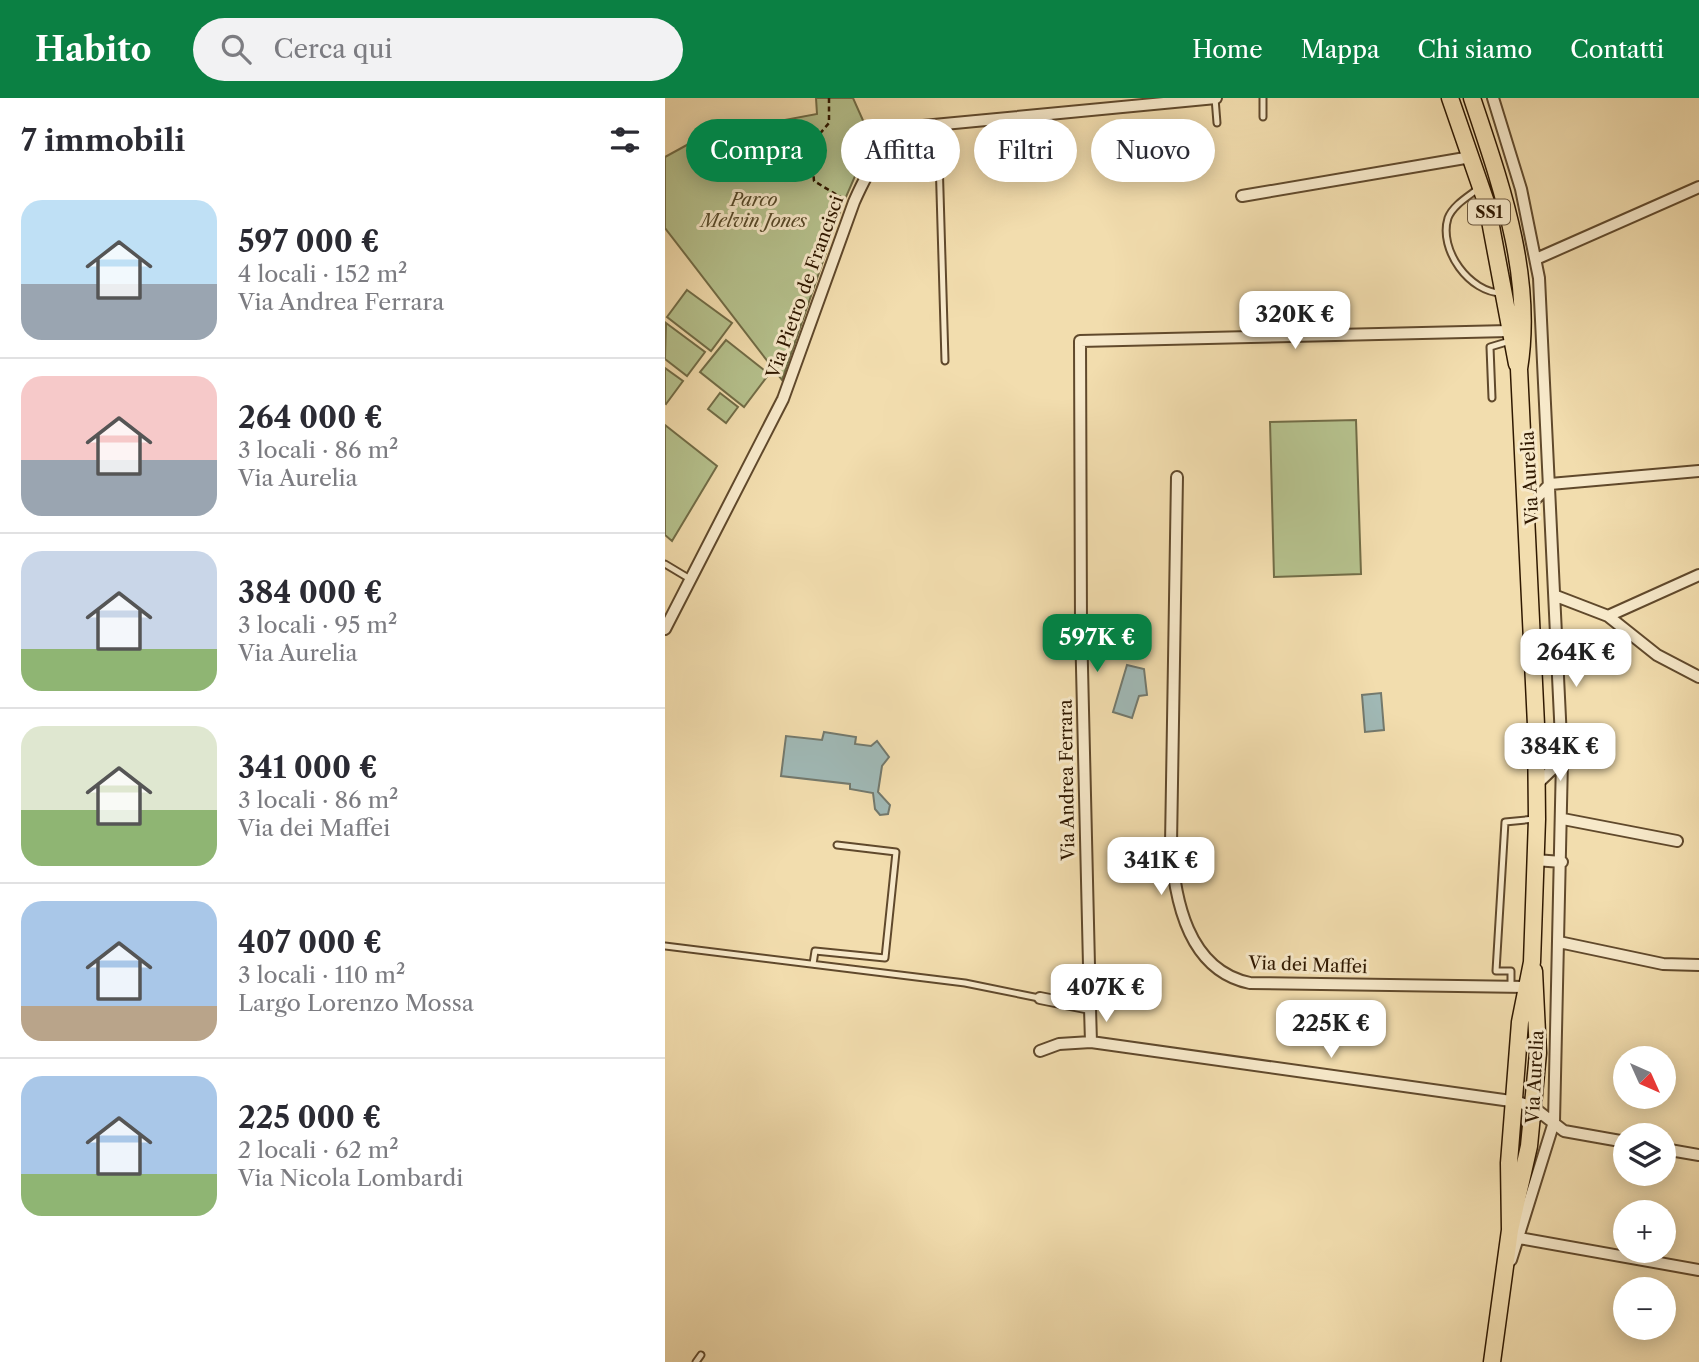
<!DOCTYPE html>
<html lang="it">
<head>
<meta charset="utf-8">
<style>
  body { margin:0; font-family:"Libre Caslon Text",serif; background:#f2f2f3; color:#2b2b33; height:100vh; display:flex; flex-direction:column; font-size:26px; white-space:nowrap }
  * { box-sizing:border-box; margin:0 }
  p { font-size:23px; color:#7c7c81 }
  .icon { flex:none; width:38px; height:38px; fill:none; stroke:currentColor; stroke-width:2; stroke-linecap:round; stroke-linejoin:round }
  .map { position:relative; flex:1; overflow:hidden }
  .side { display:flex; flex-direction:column; background:#fff; width:665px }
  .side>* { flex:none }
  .hud { position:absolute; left:21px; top:21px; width:665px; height:63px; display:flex; gap:14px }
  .needle { width:46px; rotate:135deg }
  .buttons { position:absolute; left:948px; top:948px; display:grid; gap:14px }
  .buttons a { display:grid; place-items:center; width:63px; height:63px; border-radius:50%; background:#fff; box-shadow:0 4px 18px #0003; font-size:35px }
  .price { position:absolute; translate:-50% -60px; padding:0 16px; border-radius:14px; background:#fff; color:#222; font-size:23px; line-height:46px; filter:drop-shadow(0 2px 4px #0008) }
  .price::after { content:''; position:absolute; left:50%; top:42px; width:21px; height:16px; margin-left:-10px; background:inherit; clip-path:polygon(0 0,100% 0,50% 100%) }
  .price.current { background:#0b8043; color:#fff }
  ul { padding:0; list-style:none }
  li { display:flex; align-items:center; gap:21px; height:175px; padding:0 21px }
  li+li { border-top:2px solid #e1e1e2 }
  li span { display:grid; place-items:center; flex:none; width:196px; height:140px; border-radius:21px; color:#555 }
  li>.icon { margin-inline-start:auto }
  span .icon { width:84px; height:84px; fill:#fffc; stroke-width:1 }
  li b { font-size:30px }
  h2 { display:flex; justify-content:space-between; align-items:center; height:84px; padding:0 21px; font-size:30px }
  .chip { padding:0 24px; border-radius:32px; background:#fff; box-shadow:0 4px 18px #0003; font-size:24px; line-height:63px }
  .chip.current { background:#0b8043; color:#fff }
  header { display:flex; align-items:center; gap:42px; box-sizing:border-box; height:98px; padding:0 35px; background:#0b8043; color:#fff }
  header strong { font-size:33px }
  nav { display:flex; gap:38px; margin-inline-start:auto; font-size:24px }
  .search { width:490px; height:63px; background:#f2f2f3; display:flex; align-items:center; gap:18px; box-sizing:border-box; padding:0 24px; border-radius:38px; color:#7c7c81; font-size:26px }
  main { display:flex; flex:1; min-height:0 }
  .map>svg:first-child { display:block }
  .green { fill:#b6c28e; stroke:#726d47; stroke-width:2 }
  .water { fill:#a0b9b6; stroke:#73796d; stroke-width:2 }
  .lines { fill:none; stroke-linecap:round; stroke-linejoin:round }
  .lane-casing { stroke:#60492c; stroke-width:9 }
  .street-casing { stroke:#60492c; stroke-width:14 }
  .primary-casing { stroke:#2f1800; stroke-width:19 }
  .path { stroke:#2f1800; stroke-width:2.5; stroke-dasharray:5 3.5; stroke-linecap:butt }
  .lane { stroke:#f7e9ca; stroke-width:5 }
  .street { stroke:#f7e9ca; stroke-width:10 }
  .primary { stroke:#f2ddae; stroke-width:16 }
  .labels { text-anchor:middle; stroke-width:6; stroke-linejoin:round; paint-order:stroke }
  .shield { fill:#f7e9ca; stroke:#6b573d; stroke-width:2 }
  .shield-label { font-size:16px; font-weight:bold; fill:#2f1800 }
  .park-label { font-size:18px; font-style:italic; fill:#584b2b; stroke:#f7e9ca }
  .street-label { font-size:18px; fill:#2f1800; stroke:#f7e9ca }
</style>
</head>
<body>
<header>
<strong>Habito</strong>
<div class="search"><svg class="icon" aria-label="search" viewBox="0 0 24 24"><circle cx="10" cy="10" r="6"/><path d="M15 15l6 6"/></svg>Cerca qui</div>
<nav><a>Home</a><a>Mappa</a><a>Chi siamo</a><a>Contatti</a></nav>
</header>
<main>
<section class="side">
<h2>7 immobili<svg class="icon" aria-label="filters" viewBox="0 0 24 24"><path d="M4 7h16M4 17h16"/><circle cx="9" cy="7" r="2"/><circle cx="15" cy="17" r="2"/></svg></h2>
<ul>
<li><span style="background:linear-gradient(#bfe0f5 60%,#9aa5b1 0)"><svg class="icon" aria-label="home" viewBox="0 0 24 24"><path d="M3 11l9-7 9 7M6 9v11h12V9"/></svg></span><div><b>597 000 €</b><p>4 locali · 152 m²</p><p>Via Andrea Ferrara</p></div></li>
<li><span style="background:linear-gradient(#f6c9c9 60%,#9aa5b1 0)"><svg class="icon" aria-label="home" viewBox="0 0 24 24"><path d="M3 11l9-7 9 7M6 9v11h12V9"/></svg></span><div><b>264 000 €</b><p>3 locali · 86 m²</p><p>Via Aurelia</p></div></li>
<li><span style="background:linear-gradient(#c9d6e8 70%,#8fb573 0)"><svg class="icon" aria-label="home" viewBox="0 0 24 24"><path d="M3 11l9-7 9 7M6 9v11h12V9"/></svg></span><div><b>384 000 €</b><p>3 locali · 95 m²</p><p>Via Aurelia</p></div></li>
<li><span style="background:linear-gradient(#dfe7d0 60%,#8fb573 0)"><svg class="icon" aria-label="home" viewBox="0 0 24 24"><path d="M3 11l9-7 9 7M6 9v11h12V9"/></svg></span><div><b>341 000 €</b><p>3 locali · 86 m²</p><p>Via dei Maffei</p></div></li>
<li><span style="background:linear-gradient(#a9c7e8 75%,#b9a48a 0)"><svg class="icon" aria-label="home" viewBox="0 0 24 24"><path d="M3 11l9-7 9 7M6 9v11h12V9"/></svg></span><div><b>407 000 €</b><p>3 locali · 110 m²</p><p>Largo Lorenzo Mossa</p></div></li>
<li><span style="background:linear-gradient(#a9c7e8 70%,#8fb573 0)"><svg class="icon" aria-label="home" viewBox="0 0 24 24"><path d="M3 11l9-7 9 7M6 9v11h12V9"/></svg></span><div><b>225 000 €</b><p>2 locali · 62 m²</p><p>Via Nicola Lombardi</p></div></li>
</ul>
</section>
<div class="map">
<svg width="1034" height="1264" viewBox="0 0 1034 1264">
  <rect width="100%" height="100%" fill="#f2ddae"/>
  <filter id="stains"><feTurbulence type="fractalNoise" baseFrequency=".00286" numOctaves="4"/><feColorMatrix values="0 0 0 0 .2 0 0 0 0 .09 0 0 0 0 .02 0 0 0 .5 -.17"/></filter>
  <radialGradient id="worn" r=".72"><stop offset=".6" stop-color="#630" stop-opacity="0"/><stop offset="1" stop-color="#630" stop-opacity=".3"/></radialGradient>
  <!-- green -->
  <path class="green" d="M151,0H188L209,47L197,62L177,108L117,282L0,130V59L40,37L152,16Z
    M22,192L67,225L46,253L2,219Z
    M1,225L40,254L22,278L0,261Z
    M61,242L104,276L79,309L35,274Z
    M0,270L18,283L1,306L0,305Z
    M55,295L73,309L61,325L43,311Z
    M691,322L696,476L609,479L605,324Z
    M0,327L52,368L7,443L0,437Z"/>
  <!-- water -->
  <path class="water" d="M462,567L479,571L482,597L474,598L467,620L448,614Z
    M716,595L719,632L700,634L697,597Z
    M159,634L191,639L190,646L206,648L212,643L224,659L217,668L213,694L225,707L223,716L215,717L210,711L208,695L185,691V686L116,678L121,638L157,642Z"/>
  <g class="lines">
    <defs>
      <path id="lane" d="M550,0L552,25
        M598,0V19
        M273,26L280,263
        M814,90C804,98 788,107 783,120C773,152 805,195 837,195
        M827,300L825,249L845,243
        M0,466L25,481
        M0,848L300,885L374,900
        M148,866L150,853L220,860L231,754L172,747
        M846,888V873H831L840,724L870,721
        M31,1264L36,1257"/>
      <path id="street" d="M828,0L856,91L874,180L897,662L889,1024L846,1162
        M577,98L806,59
        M871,161L1034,89
        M512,379L506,746C509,800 522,872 585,885L862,889
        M861,411L885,386L1034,373
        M891,498L943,518L992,557L1034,579
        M943,518L1034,477
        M0,531L118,301L189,104C204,70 220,39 258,28L551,0
        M871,687L897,662
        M898,721L1012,743
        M870,762L897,764
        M894,844L998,866L1034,867
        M375,900L425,910L426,944L394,946L375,953
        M425,910L416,527L415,243L844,233
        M426,944L853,1004L868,1009L899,1033L961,1044
        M999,1051L1034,1057
        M854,1140L1034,1172"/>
      <path id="primary" d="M785,0L822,107L852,266
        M807,0C836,87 869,178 854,271L871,627L872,721L867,864L855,924L844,1065L845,1132
        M827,1264L845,1132L864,1048L873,955L869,873"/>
    </defs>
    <!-- lane casing -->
    <use href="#lane" class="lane-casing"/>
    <!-- street casing -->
    <use href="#street" class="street-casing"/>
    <!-- primary casing -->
    <use href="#primary" class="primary-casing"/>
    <!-- path -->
    <path class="path" d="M164,0V25L146,46L149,83L177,100"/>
    <!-- lane -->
    <use href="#lane" class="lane"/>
    <!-- street -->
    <use href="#street" class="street"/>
    <!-- primary -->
    <use href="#primary" class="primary"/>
  </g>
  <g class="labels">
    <!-- shield labels -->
    <rect class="shield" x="803" y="101.5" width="42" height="25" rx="5"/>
    <g class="shield-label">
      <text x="824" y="120">SS1</text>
    </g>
    <!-- park labels -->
    <g class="park-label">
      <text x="89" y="108">Parco<tspan x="89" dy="21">Melvin Jones</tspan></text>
    </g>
    <!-- street labels -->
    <g class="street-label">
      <text transform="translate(140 189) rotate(-70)" y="6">Via Pietro de Francisci</text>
      <text transform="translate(865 380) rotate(-93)" y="6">Via Aurelia</text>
      <text transform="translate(402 682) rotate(-91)" y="6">Via Andrea Ferrara</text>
      <text transform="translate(643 867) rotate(2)" y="6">Via dei Maffei</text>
      <text transform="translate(870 979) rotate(-87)" y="6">Via Aurelia</text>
    </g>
  </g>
  <rect width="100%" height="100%" filter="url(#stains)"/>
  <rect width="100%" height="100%" fill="url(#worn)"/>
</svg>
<div class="buttons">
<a><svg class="needle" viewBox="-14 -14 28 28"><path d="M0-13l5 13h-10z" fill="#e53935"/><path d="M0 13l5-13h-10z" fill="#7c7c81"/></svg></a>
<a><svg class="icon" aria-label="layers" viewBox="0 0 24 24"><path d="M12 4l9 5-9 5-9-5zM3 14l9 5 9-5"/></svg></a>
<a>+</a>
<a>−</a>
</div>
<b class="price" style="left:630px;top:253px">320K €</b>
<b class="price current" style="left:432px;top:576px">597K €</b>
<b class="price" style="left:911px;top:591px">264K €</b>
<b class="price" style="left:895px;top:685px">384K €</b>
<b class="price" style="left:496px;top:799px">341K €</b>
<b class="price" style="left:441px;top:926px">407K €</b>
<b class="price" style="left:666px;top:962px">225K €</b>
<div class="hud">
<a class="chip current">Compra</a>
<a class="chip">Affitta</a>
<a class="chip">Filtri</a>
<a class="chip">Nuovo</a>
</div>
</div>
</main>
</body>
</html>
